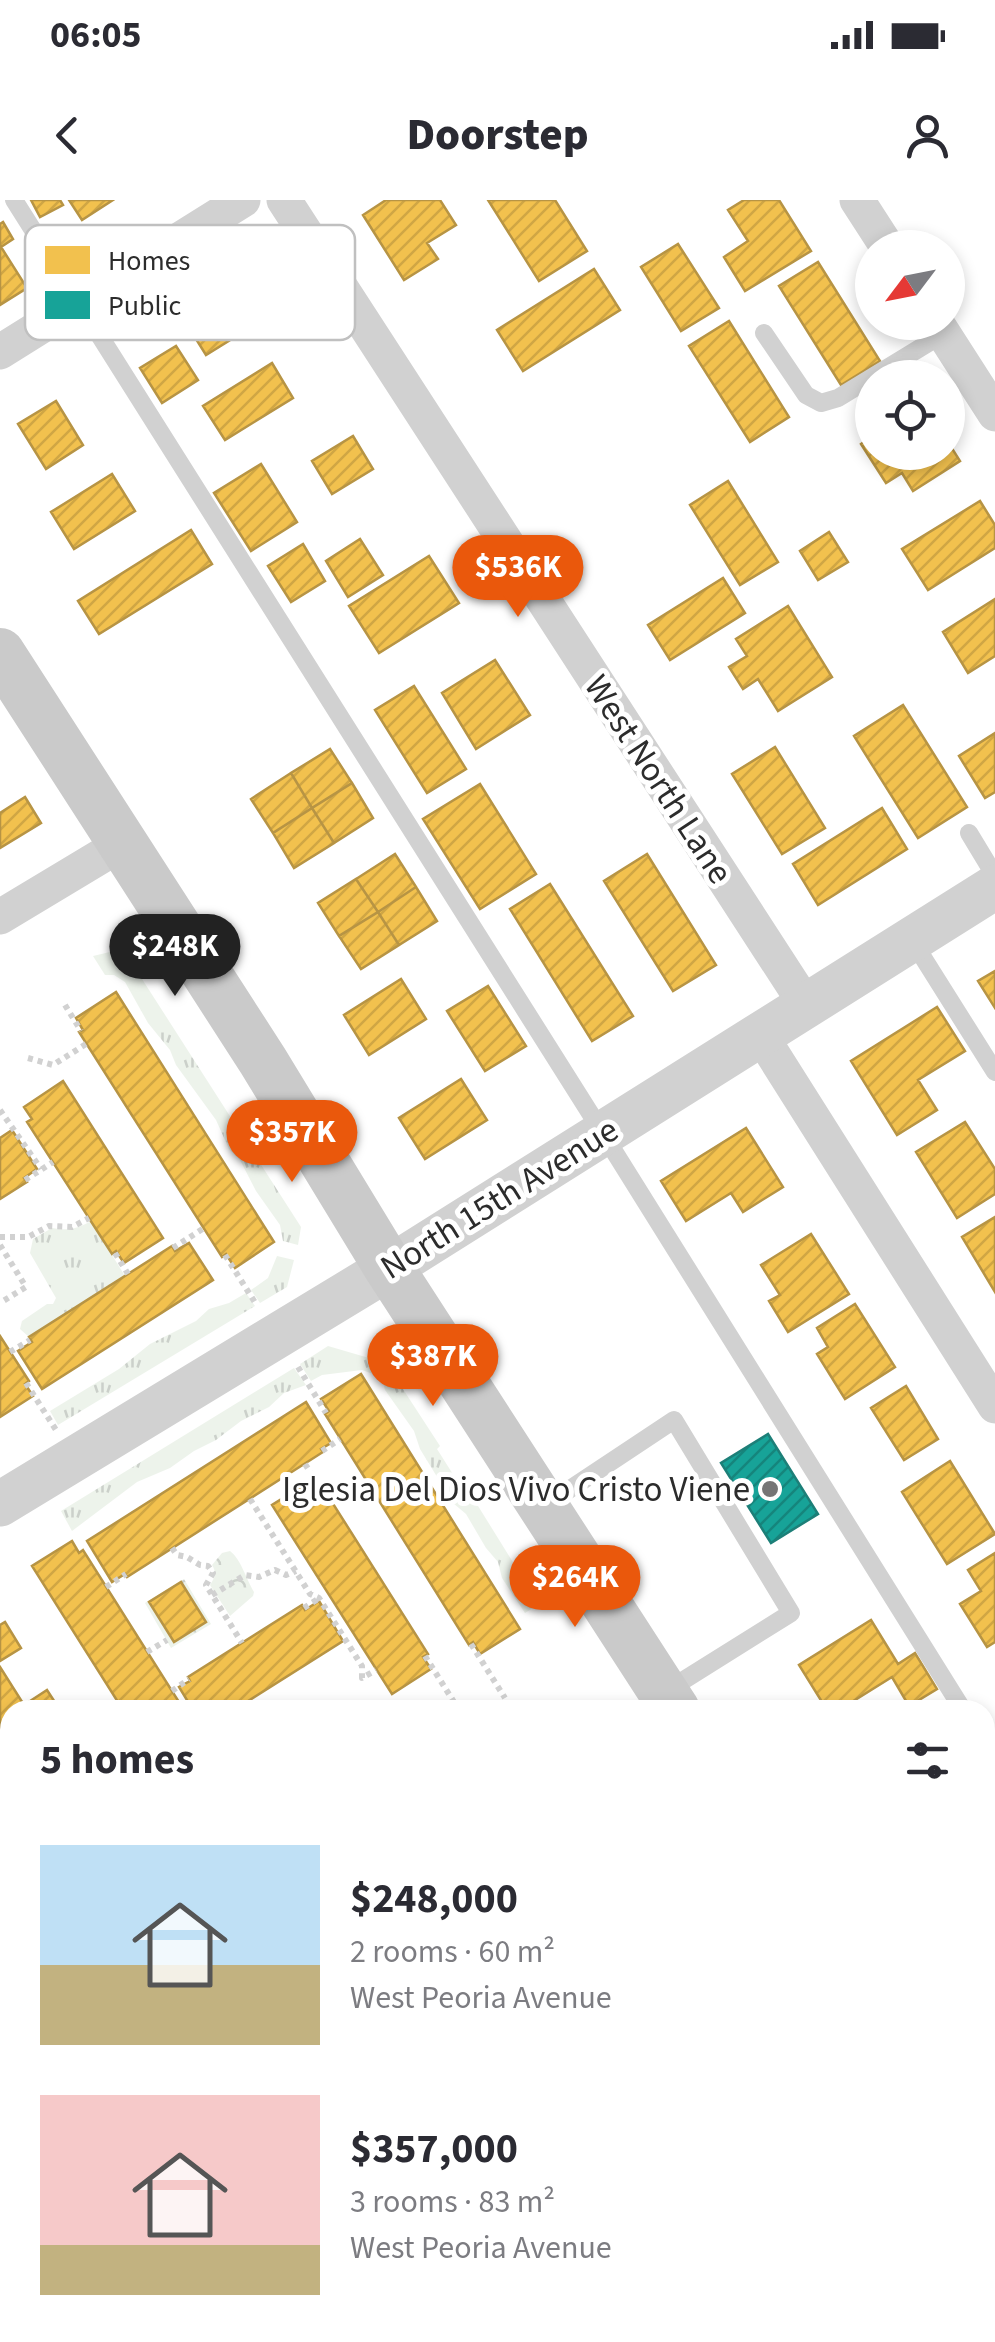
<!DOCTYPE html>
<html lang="en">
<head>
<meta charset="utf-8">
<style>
  body { margin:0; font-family:"Source Sans 3",sans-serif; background:#f2f2f3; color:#2b2b33; height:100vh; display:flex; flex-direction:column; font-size:38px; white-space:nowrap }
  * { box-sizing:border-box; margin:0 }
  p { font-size:32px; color:#7c7c81 }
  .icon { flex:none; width:55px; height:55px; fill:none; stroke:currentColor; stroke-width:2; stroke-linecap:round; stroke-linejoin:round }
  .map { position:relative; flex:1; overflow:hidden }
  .drawer { position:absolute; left:0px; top:1500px; width:995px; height:642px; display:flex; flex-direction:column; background:#fff; border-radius:30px 30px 0 0; box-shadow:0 5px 15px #0003 }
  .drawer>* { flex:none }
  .needle { width:65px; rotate:238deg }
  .buttons { position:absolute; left:855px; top:30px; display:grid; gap:20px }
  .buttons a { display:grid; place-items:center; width:110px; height:110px; border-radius:50%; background:#fff; box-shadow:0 5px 15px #0003; font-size:50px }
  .price { position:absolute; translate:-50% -85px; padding:0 22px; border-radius:35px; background:#ea580c; color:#fff; font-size:32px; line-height:65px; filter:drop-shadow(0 2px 5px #0008) }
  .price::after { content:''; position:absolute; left:50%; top:60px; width:30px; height:22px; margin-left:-15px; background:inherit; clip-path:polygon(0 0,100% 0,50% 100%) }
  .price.active { background:#222; color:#fff }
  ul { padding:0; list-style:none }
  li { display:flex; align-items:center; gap:30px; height:250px; padding:0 40px }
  li span { display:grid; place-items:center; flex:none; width:280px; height:200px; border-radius:0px; color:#555 }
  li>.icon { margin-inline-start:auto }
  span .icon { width:120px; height:120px; fill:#fffc; stroke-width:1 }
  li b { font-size:42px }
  h2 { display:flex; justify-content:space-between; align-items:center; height:120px; padding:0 40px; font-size:42px }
  .status { display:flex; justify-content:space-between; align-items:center; height:70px; padding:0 50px; background:#fff; direction:ltr }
  .status svg { height:28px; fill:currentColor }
  header { display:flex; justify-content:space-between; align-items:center; height:130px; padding:0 40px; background:#fff; font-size:45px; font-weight:800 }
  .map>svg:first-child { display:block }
  .grass { fill:url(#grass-tufts) }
  .forest { fill:url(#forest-crowns) }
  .homes { fill:url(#homes-hatch); stroke:#b79444; stroke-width:2.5 }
  .public { fill:url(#public-hatch); stroke:#1d7f78; stroke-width:2.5 }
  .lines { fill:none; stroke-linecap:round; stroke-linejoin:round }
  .path { stroke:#d1d1d1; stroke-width:6; stroke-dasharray:5 5; stroke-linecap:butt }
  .service { stroke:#d1d1d1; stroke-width:18 }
  .minor { stroke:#d1d1d1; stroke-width:35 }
  .tertiary { stroke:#d1d1d1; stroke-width:45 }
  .secondary { stroke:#cacaca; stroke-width:50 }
  .poi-dot { fill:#767676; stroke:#fff; stroke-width:4 }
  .labels { text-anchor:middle; stroke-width:10; stroke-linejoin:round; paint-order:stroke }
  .street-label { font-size:35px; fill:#2c2c2c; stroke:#fff }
  .poi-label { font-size:35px; fill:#2c2c2c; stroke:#fff; text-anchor:end }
  .key { fill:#fff; stroke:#c0c0c0; stroke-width:2.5 }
  .key-label { font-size:28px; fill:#2c2c2c }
</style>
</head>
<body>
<div class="status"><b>06:05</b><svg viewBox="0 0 49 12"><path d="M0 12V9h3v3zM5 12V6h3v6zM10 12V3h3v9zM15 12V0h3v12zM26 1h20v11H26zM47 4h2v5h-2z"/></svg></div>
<header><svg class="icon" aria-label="back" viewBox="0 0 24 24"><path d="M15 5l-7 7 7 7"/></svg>Doorstep<svg class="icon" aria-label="person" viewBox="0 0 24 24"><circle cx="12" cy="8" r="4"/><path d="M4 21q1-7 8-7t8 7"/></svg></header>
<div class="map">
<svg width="995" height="2142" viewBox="0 0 995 2142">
  <defs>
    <pattern id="grass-tufts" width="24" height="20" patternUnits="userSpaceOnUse" patternTransform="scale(2.5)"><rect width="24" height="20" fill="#edf3eb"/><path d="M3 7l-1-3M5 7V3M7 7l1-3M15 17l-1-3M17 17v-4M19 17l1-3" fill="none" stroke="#cbd0ca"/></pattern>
    <pattern id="forest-crowns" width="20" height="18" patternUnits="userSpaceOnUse" patternTransform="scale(2.5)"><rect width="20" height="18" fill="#edf3eb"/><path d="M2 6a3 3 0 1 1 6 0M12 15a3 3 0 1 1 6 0" fill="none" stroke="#cbd0ca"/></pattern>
    <pattern id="homes-hatch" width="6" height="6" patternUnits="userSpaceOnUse" patternTransform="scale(2.5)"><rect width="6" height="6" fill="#f2c14e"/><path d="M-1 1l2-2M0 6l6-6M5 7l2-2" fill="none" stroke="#d0a644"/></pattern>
    <pattern id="public-hatch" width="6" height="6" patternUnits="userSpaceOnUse" patternTransform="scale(2.5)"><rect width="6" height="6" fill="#17a398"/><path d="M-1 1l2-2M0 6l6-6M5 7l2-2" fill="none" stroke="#15857c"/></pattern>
  </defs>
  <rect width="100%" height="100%" fill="#fff"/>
  <!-- grass -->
  <path class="grass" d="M114,751L126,754L301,1027L298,1045L283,1041L280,1025L256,991L240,960L229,949L216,920L176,865L170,850L148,823L125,782L114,775H105L93,756Z
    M91,1021L125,1076L29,1137L20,1129L22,1121L47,1104H53L56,1098L30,1053L33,1039L52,1028C68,1031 77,1029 91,1021Z
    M277,1056L294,1060L287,1087L260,1103L251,1090L268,1078Z
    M246,1093L255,1106L58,1225L50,1211L119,1169L150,1144L196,1121L209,1109L229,1103Z
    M328,1146L386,1163L440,1246L437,1249L456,1279L460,1277L539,1404L525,1413L502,1378L498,1362L486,1348L466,1314L453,1303L420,1249L414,1231L385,1190L383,1182L376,1175L362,1170L322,1175L311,1181L300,1164Z
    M294,1168L306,1185L284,1193L269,1207L241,1221L216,1240L194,1251L170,1268L137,1282L72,1331L61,1311Z"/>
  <!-- forest -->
  <path class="forest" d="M230,1351C241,1359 246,1379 254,1392L253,1396L230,1416L210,1385C215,1377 217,1373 212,1365L222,1353Z
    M184,1379L211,1424L171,1448L145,1403Z"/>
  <!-- homes -->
  <path class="homes" d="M31,0H60L63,5L40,17Z
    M69,0H113L82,20Z
    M386,0H440L456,25L427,43L438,59L404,80L363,15Z
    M488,0H555L587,51L539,81Z
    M744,0H779L811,51L745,91L724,57L748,41L728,10Z
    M3,22L13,39L1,47L27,88L0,105V24Z
    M678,44L719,108L681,131L641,67Z
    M250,61L280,109L206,155L176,107Z
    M818,62L880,161L841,185L779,86Z
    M594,69L620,110L523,171L497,130Z
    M729,121L789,217L750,242L689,146Z
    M176,146L198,180L162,203L140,168Z
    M272,163L293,198L225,240L203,206Z
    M56,201L83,245L46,269L18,224Z
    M353,236L373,269L332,294L312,261Z
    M872,236V252H948V242L960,261L913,291L902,273L886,283L861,244Z
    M261,264L297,322L251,351L214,293Z
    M112,274L135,311L74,349L51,312Z
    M728,281L778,362L740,385L690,305Z
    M980,301L995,325V348L928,390L902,349Z
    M191,330L212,364L99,434L78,401Z
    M829,332L848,362L818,380L800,351Z
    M360,339L383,375L348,397L326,361Z
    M303,344L325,381L291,402L268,366Z
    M429,356L459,403L379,453L349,406Z
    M723,378L745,413L670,460L648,425Z
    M995,399V456L968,473L943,432Z
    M788,406L832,477L778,511L758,479L743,489L729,467L747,456L736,439Z
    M495,460L530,515L476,549L442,493Z
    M414,486L466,569L427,593L375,510Z
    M903,505L967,607L918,638L854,536Z
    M995,533V592L985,598L959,556Z
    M775,547L825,628L782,654L732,574Z
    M330,549L352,583L312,608L291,573Z
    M291,573L312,608L273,633L251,599Z
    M352,583L373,618L334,643L312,608Z
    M480,584L536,674L480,709L423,619Z
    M25,597L41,623L0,648V613Z
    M312,608L334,643L294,668L273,633Z
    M882,608L907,649L818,705L793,664Z
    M395,654L416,687L378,712L356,679Z
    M647,654L716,765L673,791L604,681Z
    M356,679L378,712L339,736L318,703Z
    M550,684L633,816L592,841L510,709Z
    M416,687L437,721L399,745L378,712Z
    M378,712L399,745L361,769L339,736Z
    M995,771V808L978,781Z
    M401,779L426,819L369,855L344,815Z
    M488,786L526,846L485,871L447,811Z
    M116,792L274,1042L235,1068L226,1054L222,1057L79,832L83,830L76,818Z
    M937,807L965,851L918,880L937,910L897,935L851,861Z
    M461,879L487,920L425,959L399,918Z
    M63,881L163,1038L124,1063L116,1051L112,1054L27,922L32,919L24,907Z
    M965,922L995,969V994L957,1018L916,952Z
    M746,928L783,987L743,1012L731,993L686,1021L661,981Z
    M12,930L37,969L24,978L27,982L0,999V938Z
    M995,1017V1092L962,1037Z
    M811,1034L849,1094L788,1132L769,1101L780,1095L761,1065Z
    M189,1043L213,1080L42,1189L18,1151L32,1142L29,1137L172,1046L175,1051Z
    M855,1104L895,1167L845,1199L817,1154L828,1147L817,1128Z
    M0,1136L29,1181L25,1184L33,1196L0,1217Z
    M361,1174L520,1429L480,1454L473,1442L469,1445L325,1214L329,1211L321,1199Z
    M906,1186L938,1239L904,1260L871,1208Z
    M306,1202L331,1243L321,1249L323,1252L127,1377L125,1374L112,1382L87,1341Z
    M950,1261L995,1334L947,1364L902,1292Z
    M312,1280L321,1293L325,1291L428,1454L423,1457L431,1469L392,1494L272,1305Z
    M72,1341L79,1353L83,1350L184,1510H123L32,1366Z
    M995,1353V1442L987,1447L960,1404L981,1391L968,1370Z
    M181,1382L206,1422L174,1442L149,1402Z
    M319,1401L343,1441L234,1510H193L179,1487L190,1481L188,1477L302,1405L305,1410Z
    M871,1420L898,1464L915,1453L937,1489L909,1506L892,1477L839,1510H827L799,1465Z
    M5,1422L21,1448L0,1461V1425Z
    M0,1467L24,1505L47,1490L60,1510H10V1577L0,1561Z
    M985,1608L995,1624V1644L985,1650Z
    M985,1695L995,1711L994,1781L985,1767Z
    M3,1796L10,1808V1861L0,1867V1797Z
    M10,2012V2095L0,2101V2018Z
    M116,2132H189L195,2142H102Z
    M222,2132H287L293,2142H229Z
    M557,2132H619L625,2142H563Z
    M900,2132H964L970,2142H907Z"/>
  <!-- public -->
  <path class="public" d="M768,1234L818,1314L771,1343L721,1263Z"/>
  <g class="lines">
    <!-- path -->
    <path class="path" d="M65,805L81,831
      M28,858L53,865L86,844
      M0,910L41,969
      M25,980L53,962
      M0,1037H28L49,1026L72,1027L89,1018
      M0,1045L26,1087L0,1103
      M173,1048L204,1028
      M115,1053L128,1074
      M225,1055L256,1104
      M10,1152L30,1140
      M298,1167L326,1213
      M26,1183L56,1230
      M322,1251L340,1239
      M305,1264L323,1292
      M250,1299L310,1394L319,1398L362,1466V1478L376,1470
      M172,1348L177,1355L187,1357L200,1365L208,1366L213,1373L206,1385L242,1443
      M106,1387L126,1374
      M212,1395L245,1375L259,1377L275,1370L286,1375L296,1371
      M304,1408L318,1399
      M471,1444L505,1498
      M147,1452L167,1440
      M425,1456L459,1510
      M172,1491L189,1479"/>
    <!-- service -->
    <path class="service" d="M14,0L602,932L963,1510
      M764,133L806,195L821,203L838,198L943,134
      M969,633L995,676
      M912,740L995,872
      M546,1305L674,1220L791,1413L668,1490
      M985,1545L995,1562"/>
    <!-- minor -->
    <path class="minor" d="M284,0L806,805
      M857,0L888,48
      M936,122L995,214
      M0,152L243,0
      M0,717L123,643
      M760,834L995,1206
      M985,1889L995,1905
      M1,2142L17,2132"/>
    <!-- tertiary -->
    <path class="tertiary" d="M0,1304L389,1068L995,687"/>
    <!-- secondary -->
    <path class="secondary" d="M0,453L263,861L389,1068L675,1510
      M985,2002L995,2018"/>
  </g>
  <!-- markers -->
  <circle class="poi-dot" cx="770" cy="1289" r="10"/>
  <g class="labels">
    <!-- street labels -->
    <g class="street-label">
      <text transform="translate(659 579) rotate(57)" y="12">West North Lane</text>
      <text transform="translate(499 998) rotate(-32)" y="12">North 15th Avenue</text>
    </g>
    <!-- poi labels -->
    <g class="poi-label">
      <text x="750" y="1301">Iglesia Del Dios Vivo Cristo Viene</text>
    </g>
  </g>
  <!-- legend -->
  <rect x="25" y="25" width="330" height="115" rx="15" class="key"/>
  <rect x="45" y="46" width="45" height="28" fill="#f2c14e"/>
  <rect x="45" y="91" width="45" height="28" fill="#17a398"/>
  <g class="key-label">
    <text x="108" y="70">Homes</text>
    <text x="108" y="115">Public</text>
  </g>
</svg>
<div class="buttons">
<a><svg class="needle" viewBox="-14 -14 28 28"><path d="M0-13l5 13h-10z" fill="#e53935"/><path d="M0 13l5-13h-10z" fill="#7c7c81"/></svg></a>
<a><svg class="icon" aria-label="locate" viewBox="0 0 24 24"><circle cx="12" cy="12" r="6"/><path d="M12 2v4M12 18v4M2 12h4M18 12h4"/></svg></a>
</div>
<b class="price" style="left:518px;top:420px">$536K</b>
<b class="price active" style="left:175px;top:799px">$248K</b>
<b class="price" style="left:292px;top:985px">$357K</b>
<b class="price" style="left:433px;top:1209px">$387K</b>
<b class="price" style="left:575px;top:1430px">$264K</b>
<section class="drawer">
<h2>5 homes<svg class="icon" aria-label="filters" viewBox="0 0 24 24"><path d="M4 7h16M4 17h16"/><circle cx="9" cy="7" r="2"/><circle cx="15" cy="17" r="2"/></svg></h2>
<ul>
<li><span style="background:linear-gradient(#bfe0f5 60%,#c2b280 0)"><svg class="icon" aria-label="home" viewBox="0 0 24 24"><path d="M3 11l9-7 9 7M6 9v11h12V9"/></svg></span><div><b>$248,000</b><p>2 rooms · 60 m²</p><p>West Peoria Avenue</p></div></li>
<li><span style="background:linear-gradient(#f6c9c9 75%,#c2b280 0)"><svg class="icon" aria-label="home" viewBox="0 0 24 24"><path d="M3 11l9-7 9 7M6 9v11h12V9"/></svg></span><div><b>$357,000</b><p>3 rooms · 83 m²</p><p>West Peoria Avenue</p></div></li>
</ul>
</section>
</div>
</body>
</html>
